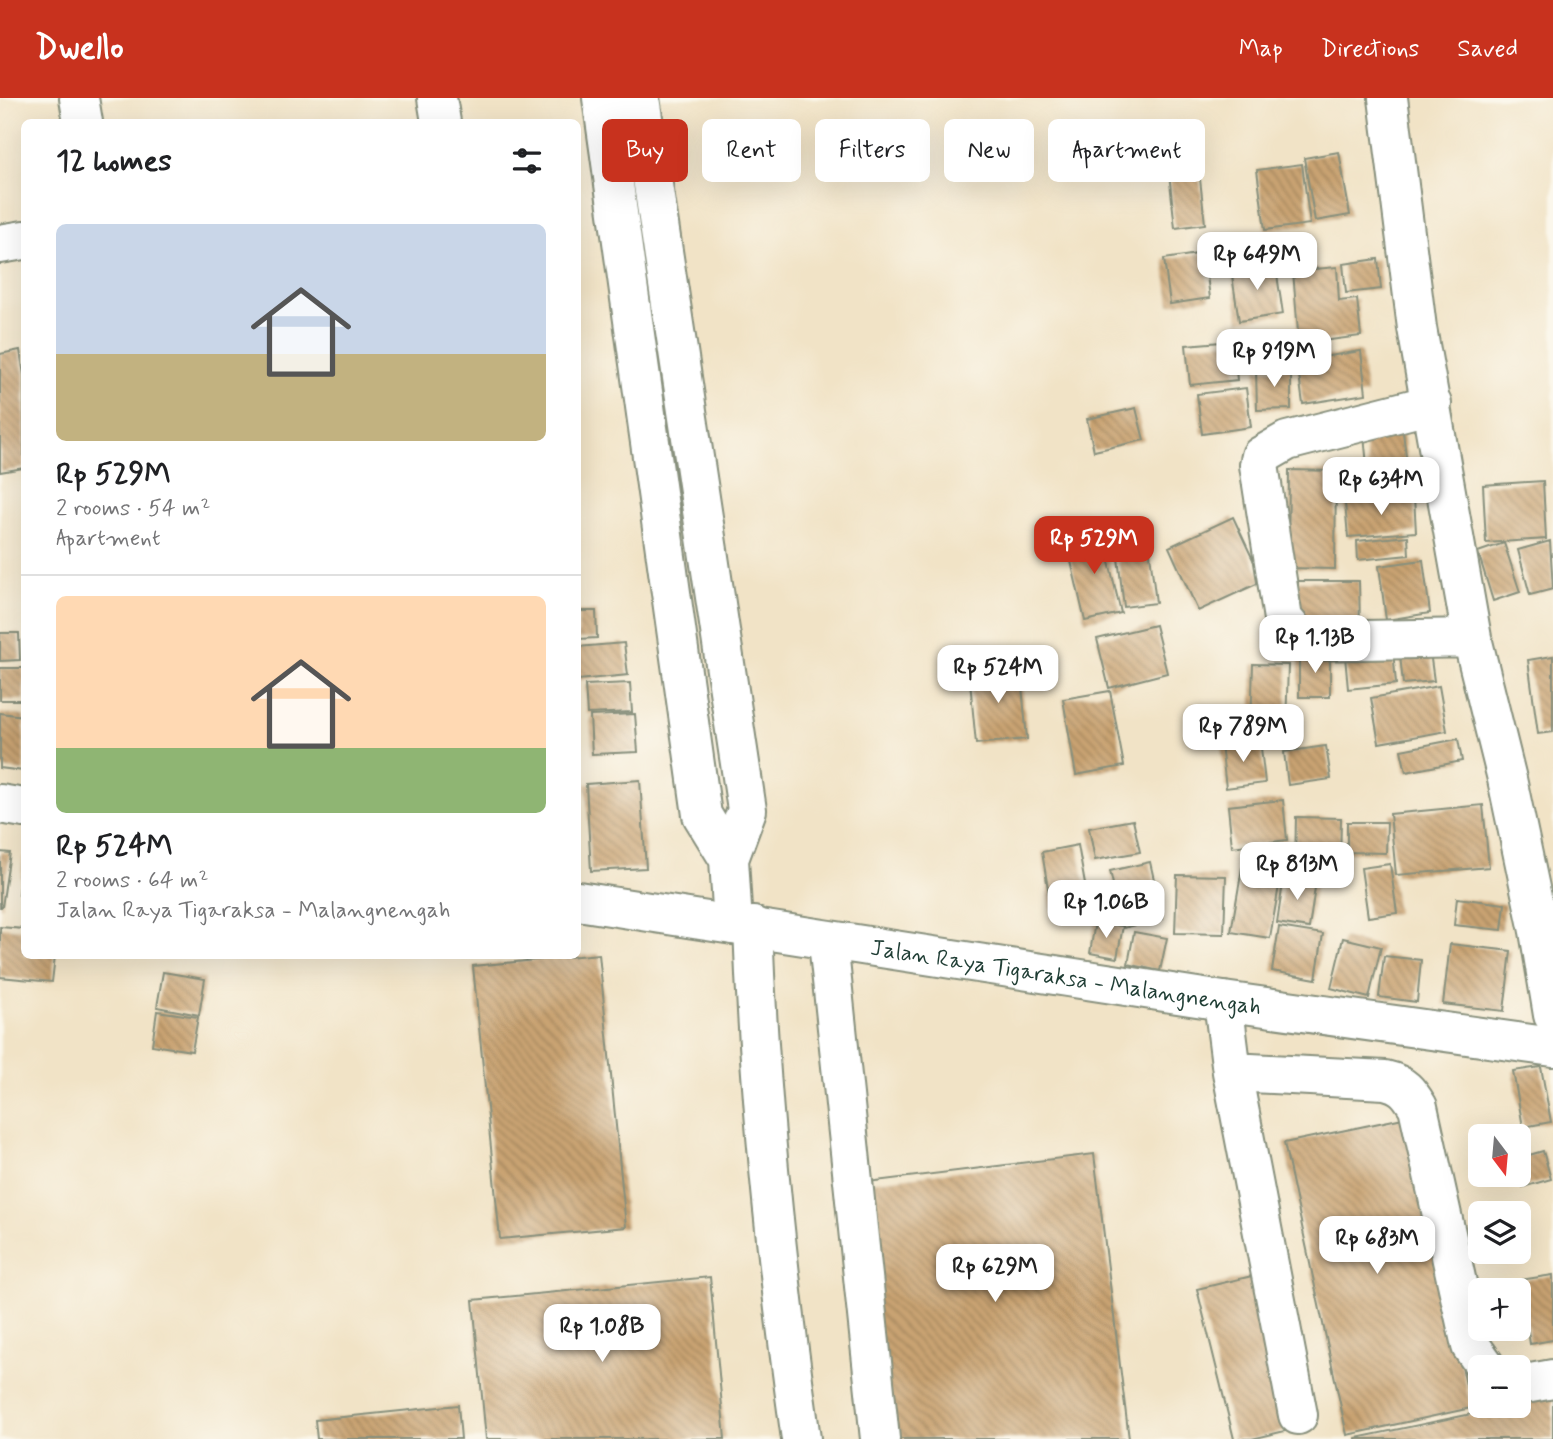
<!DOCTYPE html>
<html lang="en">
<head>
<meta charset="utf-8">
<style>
  body { margin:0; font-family:Mynerve,sans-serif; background:#f6f6f6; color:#202124; height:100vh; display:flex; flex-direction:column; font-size:26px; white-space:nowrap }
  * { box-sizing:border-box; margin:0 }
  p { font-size:23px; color:#757577 }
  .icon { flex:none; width:38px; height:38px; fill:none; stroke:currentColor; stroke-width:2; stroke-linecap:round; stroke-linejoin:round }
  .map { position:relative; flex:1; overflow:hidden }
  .panel { position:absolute; left:21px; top:21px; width:560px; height:840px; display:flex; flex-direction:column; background:#fff; border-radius:10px; box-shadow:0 7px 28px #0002 }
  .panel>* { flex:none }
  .banner { position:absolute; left:602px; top:21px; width:665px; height:63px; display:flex; gap:14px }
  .needle { width:46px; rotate:164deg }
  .controls { position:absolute; left:1468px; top:1026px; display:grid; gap:14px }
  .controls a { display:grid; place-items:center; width:63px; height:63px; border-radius:10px; background:#fff; box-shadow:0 7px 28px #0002; font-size:35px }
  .price { position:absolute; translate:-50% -60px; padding:0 16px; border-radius:14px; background:#fff; color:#222; font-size:23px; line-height:46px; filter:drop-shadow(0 2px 4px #0008) }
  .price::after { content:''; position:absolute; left:50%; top:42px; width:21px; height:16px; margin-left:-10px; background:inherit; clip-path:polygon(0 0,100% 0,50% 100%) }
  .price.selected { background:#c8321e; color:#fff }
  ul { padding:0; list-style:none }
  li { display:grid; align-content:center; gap:14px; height:371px; padding:0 35px }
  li+li { border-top:2px solid #e0e0e0 }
  li span { display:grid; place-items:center; height:217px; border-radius:10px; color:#555 }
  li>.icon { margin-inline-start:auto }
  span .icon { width:126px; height:126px; fill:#fffc; stroke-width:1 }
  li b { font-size:30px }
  h2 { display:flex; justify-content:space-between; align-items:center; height:84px; padding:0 35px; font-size:30px }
  .tag { padding:0 24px; border-radius:10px; background:#fff; box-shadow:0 7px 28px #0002; font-size:24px; line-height:63px }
  .tag.selected { background:#c8321e; color:#fff }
  header { display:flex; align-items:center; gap:42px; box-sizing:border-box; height:98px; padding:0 35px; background:#c8321e; color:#fff }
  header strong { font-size:33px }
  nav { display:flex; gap:38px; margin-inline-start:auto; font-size:24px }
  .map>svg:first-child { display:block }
  .building { fill:url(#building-back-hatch) }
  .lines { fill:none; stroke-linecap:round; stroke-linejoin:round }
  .minor-casing { stroke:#88907d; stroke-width:42 }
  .major-casing { stroke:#88907d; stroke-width:42 }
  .minor { stroke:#fff; stroke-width:38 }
  .major { stroke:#fff; stroke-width:38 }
  .labels { text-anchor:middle; stroke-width:6; stroke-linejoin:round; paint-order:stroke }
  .street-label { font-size:23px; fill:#1f3d34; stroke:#fbf7ec }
</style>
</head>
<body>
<header>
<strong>Dwello</strong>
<nav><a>Map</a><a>Directions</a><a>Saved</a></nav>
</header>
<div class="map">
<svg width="1553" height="1341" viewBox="0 0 1553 1341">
  <defs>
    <pattern id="building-back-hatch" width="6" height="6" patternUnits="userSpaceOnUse" patternTransform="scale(1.75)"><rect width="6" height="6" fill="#c9a372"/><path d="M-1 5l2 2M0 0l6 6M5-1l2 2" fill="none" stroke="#a3865e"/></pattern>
  </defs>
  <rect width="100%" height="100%" fill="#fbf7ec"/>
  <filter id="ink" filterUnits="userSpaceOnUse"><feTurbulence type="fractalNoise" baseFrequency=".0143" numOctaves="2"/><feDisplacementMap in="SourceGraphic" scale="14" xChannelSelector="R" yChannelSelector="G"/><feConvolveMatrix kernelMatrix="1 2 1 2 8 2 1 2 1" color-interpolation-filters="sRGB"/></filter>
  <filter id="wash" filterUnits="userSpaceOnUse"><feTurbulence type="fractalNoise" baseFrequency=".00686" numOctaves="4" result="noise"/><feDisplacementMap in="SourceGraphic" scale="28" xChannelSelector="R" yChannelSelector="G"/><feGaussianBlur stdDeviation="1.57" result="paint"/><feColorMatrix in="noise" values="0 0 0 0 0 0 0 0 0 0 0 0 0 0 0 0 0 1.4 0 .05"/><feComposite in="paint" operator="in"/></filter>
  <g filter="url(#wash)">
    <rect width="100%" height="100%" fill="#f1e3c6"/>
    <g id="blocks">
      <!-- building -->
      <path class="building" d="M1339,54L1350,117L1315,123L1304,60Z
        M1302,66L1310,126L1265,132L1257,72Z
        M1199,72L1205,126L1175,130L1169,75Z
        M1204,155L1210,200L1170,206L1164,161Z
        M1378,161L1381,191L1346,195L1343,166Z
        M1275,164L1283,216L1239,223L1231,171Z
        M1337,169L1339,203L1357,201L1361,238L1299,246L1293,173Z
        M1233,243L1237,282L1190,287L1186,247Z
        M20,252L24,277V370L0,374V256Z
        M1361,253L1366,296L1303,306L1297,263Z
        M1291,270V311L1257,312L1256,271Z
        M1246,290L1251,329L1202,336L1197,296Z
        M1136,310L1144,342L1094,353L1087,321Z
        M1403,334L1410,392L1370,396L1364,338Z
        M1289,372L1336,373L1335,471L1288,470Z
        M1543,383L1546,441L1486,445L1483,387Z
        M1414,399L1416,434L1348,439L1345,405Z
        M1233,419L1263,483L1198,513L1169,449Z
        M1146,423L1156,505L1124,509L1114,427Z
        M1102,434L1121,515L1085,523L1066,442Z
        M1408,438L1409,457L1358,462L1357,443Z
        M1550,443L1553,491L1530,497L1518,452Z
        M1504,445L1520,494L1493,503L1478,454Z
        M1423,462L1430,515L1386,522L1379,468Z
        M1298,483H1359L1360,528L1298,529Z
        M578,513H596L597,540L578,541Z
        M1155,527L1167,575L1109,590L1097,541Z
        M0,535H19L20,562L0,563Z
        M624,545L628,577L578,582V549Z
        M1393,552L1396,586L1348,591L1345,558Z
        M1330,554V599H1299V555Z
        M1430,554L1434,583L1403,586L1400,557Z
        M1553,558V634L1538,636L1528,562Z
        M1253,566L1288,567L1286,629L1251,628Z
        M1020,568L1027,641L976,646L969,573Z
        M0,570H24V602H0Z
        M630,585L632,614L587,616L585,587Z
        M1439,588L1447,633L1379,645L1371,600Z
        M1110,593L1124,668L1076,677L1063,601Z
        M0,615L24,618V673L0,670Z
        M635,616L638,654L592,656L590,618Z
        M1260,641L1265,685L1226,690L1221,646Z
        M1458,641L1462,663L1406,674L1401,652Z
        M1326,648L1331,681L1288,687L1284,654Z
        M640,682L646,770L591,773L586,686Z
        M1283,702L1287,742L1232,749L1228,708Z
        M1483,707L1489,769L1396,777L1390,716Z
        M1296,719L1341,720L1340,767H1295Z
        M1133,722L1140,754L1095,762L1089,730Z
        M1347,724H1387L1386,755L1347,754Z
        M1078,747L1089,809L1052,815L1042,754Z
        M0,754L10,755L2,809H0Z
        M23,759H24V797H19Z
        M1150,764L1163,821L1123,830L1110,773Z
        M1390,766L1397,815L1368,819L1361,770Z
        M1242,770L1281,776L1270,840L1231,834Z
        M1177,777L1226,778L1224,836L1175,835Z
        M1284,778L1316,783L1309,830L1277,825Z
        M1457,800L1505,806L1502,832L1454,827Z
        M1095,824L1123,828L1117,860L1090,855Z
        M0,829L24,831V858H55L52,884L0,879Z
        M1279,829L1323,836L1316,881L1272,873Z
        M1134,834L1167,840L1160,873L1128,866Z
        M1343,840L1381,849L1369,900L1331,890Z
        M1450,846L1511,853L1504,913L1443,906Z
        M599,856L626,1129L500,1141L473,868Z
        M1384,858L1421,862L1417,904L1379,899Z
        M163,874L205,881L199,917L157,909Z
        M157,913L198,919L192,953L152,947Z
        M1541,969L1551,1024L1523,1029L1513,973Z
        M1408,1019L1471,1310L1347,1337L1284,1045Z
        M1543,1053L1551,1081L1523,1089L1519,1060Z
        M1094,1056L1129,1341H891L859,1085Z
        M1553,1177V1242L1530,1246L1520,1182Z
        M1252,1178L1289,1332L1252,1341H1234L1197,1191Z
        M710,1179L725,1341H486L473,1202Z
        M1553,1299V1341H1356V1340Z
        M458,1307L461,1341H317L315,1322Z"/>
    </g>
  </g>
  <g filter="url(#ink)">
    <use href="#blocks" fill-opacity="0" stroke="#88907d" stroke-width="2"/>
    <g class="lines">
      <defs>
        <path id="minor" d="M79,0L83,24
          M437,0L441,24
          M602,0L702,717L729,761L747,712L640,0
          M1388,0L1417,230L1472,540L1507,681L1539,833L1553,917
          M0,146L24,142
          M1432,306L1287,343L1261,358L1259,367L1283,521L1299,540L1309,543L1472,540
          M729,761L733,827
          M753,828C759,1000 777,1171 801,1341
          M828,844L880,1341
          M1223,903L1232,974L1385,982C1403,986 1409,994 1418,1009L1471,1248L1486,1269
          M1232,974L1298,1317
          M1519,1287L1553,1281"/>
        <g id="major">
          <path d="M0,706L24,710"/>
          <path id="s1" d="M578,803L1223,903L1553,949"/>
        </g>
      </defs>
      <!-- minor casing -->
      <use href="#minor" class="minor-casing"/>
      <!-- major casing -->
      <use href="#major" class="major-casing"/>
      <!-- minor -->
      <use href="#minor" class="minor"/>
      <!-- major -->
      <use href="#major" class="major"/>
    </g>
  </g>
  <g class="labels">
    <!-- street labels -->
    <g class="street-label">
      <text dy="8" stroke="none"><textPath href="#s1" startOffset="494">Jalan Raya Tigaraksa - Malangnengah</textPath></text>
    </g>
  </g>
</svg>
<div class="controls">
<a><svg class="needle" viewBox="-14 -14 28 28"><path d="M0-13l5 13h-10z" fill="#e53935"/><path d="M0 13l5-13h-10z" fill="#757577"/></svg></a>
<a><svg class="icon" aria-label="layers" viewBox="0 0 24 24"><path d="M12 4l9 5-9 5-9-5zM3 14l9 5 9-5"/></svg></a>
<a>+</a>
<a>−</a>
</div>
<b class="price" style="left:1257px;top:194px">Rp 649M</b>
<b class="price" style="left:1274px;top:291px">Rp 919M</b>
<b class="price" style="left:1381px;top:419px">Rp 634M</b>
<b class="price selected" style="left:1094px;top:478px">Rp 529M</b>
<b class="price" style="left:1315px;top:577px">Rp 1.13B</b>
<b class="price" style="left:998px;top:607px">Rp 524M</b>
<b class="price" style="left:1243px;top:666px">Rp 789M</b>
<b class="price" style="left:1297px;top:804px">Rp 813M</b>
<b class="price" style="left:1106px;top:842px">Rp 1.06B</b>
<b class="price" style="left:1377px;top:1178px">Rp 683M</b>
<b class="price" style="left:995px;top:1206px">Rp 629M</b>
<b class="price" style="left:602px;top:1266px">Rp 1.08B</b>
<div class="banner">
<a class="tag selected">Buy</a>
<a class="tag">Rent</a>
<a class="tag">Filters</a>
<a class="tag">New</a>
<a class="tag">Apartment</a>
</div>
<section class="panel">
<h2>12 homes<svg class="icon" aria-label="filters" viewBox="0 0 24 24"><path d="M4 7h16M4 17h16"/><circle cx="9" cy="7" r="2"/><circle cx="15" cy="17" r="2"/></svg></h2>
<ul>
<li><span style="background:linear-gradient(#c9d6e8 60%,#c2b280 0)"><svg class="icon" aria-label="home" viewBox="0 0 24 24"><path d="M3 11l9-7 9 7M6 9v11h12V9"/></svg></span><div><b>Rp 529M</b><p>2 rooms · 54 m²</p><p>Apartment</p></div></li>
<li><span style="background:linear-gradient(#ffd9b3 70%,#8fb573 0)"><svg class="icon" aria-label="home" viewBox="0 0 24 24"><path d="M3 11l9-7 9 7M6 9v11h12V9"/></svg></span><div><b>Rp 524M</b><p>2 rooms · 64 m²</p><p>Jalan Raya Tigaraksa - Malangnengah</p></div></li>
</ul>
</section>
</div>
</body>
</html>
